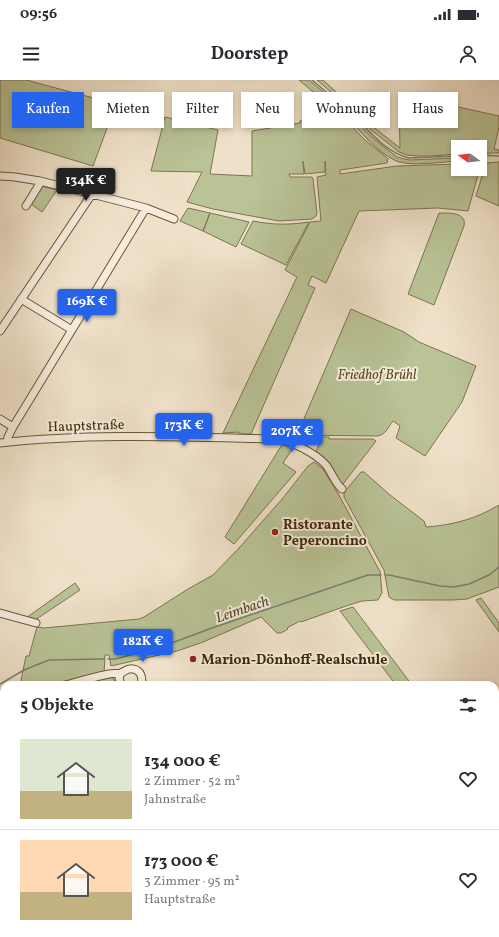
<!DOCTYPE html>
<html lang="de">
<head>
<meta charset="utf-8">
<style>
  body { margin:0; font-family:Vollkorn,serif; background:#f7f7f7; color:#2b2b33; height:100vh; display:flex; flex-direction:column; font-size:15px; white-space:nowrap }
  * { box-sizing:border-box; margin:0 }
  p { font-size:13px; color:#7c7c81 }
  .icon { flex:none; width:22px; height:22px; fill:none; stroke:currentColor; stroke-width:2; stroke-linecap:round; stroke-linejoin:round }
  .map { position:relative; flex:1; overflow:hidden }
  .side { position:absolute; left:0px; top:601px; width:499px; height:256px; display:flex; flex-direction:column; background:#fff; border-radius:12px 12px 0 0; box-shadow:0 2px 6px #0003 }
  .side>* { flex:none }
  .top-card { position:absolute; left:12px; top:12px; width:475px; height:36px; display:flex; gap:8px }
  .needle { width:26px; rotate:285deg }
  .controls { position:absolute; left:451px; top:60px; display:grid; gap:8px }
  .controls a { display:grid; place-items:center; width:36px; height:36px; border-radius:0px; background:#fff; box-shadow:0 2px 6px #0003; font-size:20px }
  .price { position:absolute; translate:-50% -34px; padding:0 9px; border-radius:4px; background:#2563eb; color:#fff; font-size:13px; line-height:26px; filter:drop-shadow(0 1px 2px #0008) }
  .price::after { content:''; position:absolute; left:50%; top:24px; width:12px; height:9px; margin-left:-6px; background:inherit; clip-path:polygon(0 0,100% 0,50% 100%) }
  .price.current { background:#222; color:#fff }
  ul { padding:0; list-style:none }
  li { display:flex; align-items:center; gap:12px; height:100px; padding:0 20px }
  li+li { border-top:1px solid #e1e1e2 }
  li span { display:grid; place-items:center; flex:none; width:112px; height:80px; border-radius:0px; color:#555 }
  li>.icon { margin-inline-start:auto }
  span .icon { width:48px; height:48px; fill:#fffc; stroke-width:1 }
  li b { font-size:17px }
  h2 { display:flex; justify-content:space-between; align-items:center; height:48px; padding:0 20px; font-size:17px }
  .tag { padding:0 14px; border-radius:0px; background:#fff; box-shadow:0 2px 6px #0003; font-size:14px; line-height:36px }
  .tag.current { background:#2563eb; color:#fff }
  .status { display:flex; justify-content:space-between; align-items:center; height:28px; padding:0 20px; background:#fff; direction:ltr }
  .status svg { height:11px; fill:currentColor }
  header { display:flex; justify-content:space-between; align-items:center; height:52px; padding:0 20px; background:#fff; font-size:18px; font-weight:700 }
  .map>svg:first-child { display:block }
  .green { fill:#b9c396; stroke:#7c754e }
  .lines { fill:none; stroke-linecap:round; stroke-linejoin:round }
  .stream { stroke:#76826f; stroke-width:1.5 }
  .minor-casing { stroke:#6b5637; stroke-width:9 }
  .major-casing { stroke:#3f2706; stroke-width:10 }
  .minor { stroke:#f5ecdc; stroke-width:7 }
  .major { stroke:#e8c084; stroke-width:8 }
  .poi-dot { fill:#8f2418; stroke:#f5ecdc; stroke-width:1.5 }
  .labels { text-anchor:middle; stroke-width:4; stroke-linejoin:round; paint-order:stroke }
  .park-label { font-size:14px; font-style:italic; fill:#5e4e2a; stroke:#f5ecdc }
  .street-label { font-size:14px; fill:#3f2706; stroke:#f5ecdc }
  .poi-label { font-size:14px; font-weight:bold; fill:#3f2706; stroke:#f5ecdc; text-anchor:start }
  .water-label { font-size:15px; font-style:italic; fill:#564d32; stroke:#f5ecdc }
</style>
</head>
<body>
<div class="status"><b>09:56</b><svg viewBox="0 0 49 12"><path d="M0 12V9h3v3zM5 12V6h3v6zM10 12V3h3v9zM15 12V0h3v12zM26 1h20v11H26zM47 4h2v5h-2z"/></svg></div>
<header><svg class="icon" aria-label="menu" viewBox="0 0 24 24"><path d="M4 6h16M4 12h16M4 18h16"/></svg>Doorstep<svg class="icon" aria-label="person" viewBox="0 0 24 24"><circle cx="12" cy="8" r="4"/><path d="M4 21q1-7 8-7t8 7"/></svg></header>
<div class="map">
<svg width="499" height="857" viewBox="0 0 499 857">
  <rect width="100%" height="100%" fill="#efe1c9"/>
  <filter id="stains"><feTurbulence type="fractalNoise" baseFrequency=".005" numOctaves="4"/><feColorMatrix values="0 0 0 0 .2 0 0 0 0 .09 0 0 0 0 .02 0 0 0 .5 -.17"/></filter>
  <radialGradient id="worn" r=".72"><stop offset=".6" stop-color="#630" stop-opacity="0"/><stop offset="1" stop-color="#630" stop-opacity=".3"/></radialGradient>
  <!-- green -->
  <path class="green" d="M0,0H27L37,3L116,24L93,86L0,58Z
    M299,0H309L341,27L374,59L397,77L404,79L410,80L458,78V81C442,82 413,86 399,82C387,78 376,67 367,59C356,47 347,35 333,27L332,28Z
    M317,0H323L334,10L376,49L400,68L399,20L410,18L431,21L499,36V47L494,69L499,70V73H480V67H458V74L430,76H417L407,75L399,72L371,50L356,34Z
    M336,34C348,38 356,52 366,61C373,67 381,72 388,79L387,83L340,90V94L397,86L458,84V89H479V91L468,131L438,128L359,131L326,203L312,196L308,205L315,208L251,354H239V352L223,353L297,197L285,190L310,142L321,141L317,97L326,95L325,81V92L305,94L303,81L304,94H289L290,97H312L313,99L317,133L316,136L312,139L279,141L213,129L187,122L202,92L151,91L165,37L218,50L210,94L252,96V51L300,43V41L322,36V37L335,35Z
    M499,82V126L476,116L486,83Z
    M41,106L57,110L42,132L31,124Z
    M188,128L210,133L203,151L180,141Z
    M210,133L249,142L236,167L203,151Z
    M439,133C449,133 467,132 464,146L434,225L408,214Z
    M253,141C273,145 289,145 309,142L286,185L241,164Z
    M351,229L404,252L419,262L476,286L462,322L425,376L396,358L400,346L393,341C388,347 386,354 378,356L297,355Z
    M319,357H329V359H373L376,361L343,404L339,403L315,373L319,365Z
    M283,363L293,368L283,383L296,392L234,464L225,457Z
    M314,382L323,389L340,417L378,488L380,491L382,513L378,520L362,521L346,526L301,542L300,541L287,548L288,549L281,553H277L261,537L203,562L177,571L111,586L109,575H105L104,594L53,603L50,605H20L26,576H29L37,547L44,548L139,539L144,537L188,509L213,495L239,468L283,418L308,386Z
    M361,392H364L390,415L424,441L426,447C453,445 476,439 499,425V507L467,519L453,520H394L389,517L384,490L344,417V413L346,410Z
    M75,503L80,510L35,540L26,538Z
    M481,518L499,543V552L476,520Z
    M353,527L412,605H396L340,531Z
    M111,596L118,605H78Z
    M499,639V805L495,810V645Z
    M0,695L4,698V853H92L94,857H0Z
    M350,853H457L454,857H348Z"/>
  <g class="lines">
    <!-- stream -->
    <path class="stream" d="M312,0C326,12 341,24 355,37C370,52 387,73 409,78L458,76
      M480,75L499,76
      M385,495H389L440,506L454,507L469,504L489,495L499,487
      M108,579H116L169,564L212,548L368,495H381
      M0,604L24,590L49,580L104,579"/>
    <defs>
      <path id="minor" d="M0,96L15,97L40,101L92,114L146,128L174,139
        M26,126L39,105L40,101
        M21,219L72,250
        M0,251L92,114
        M0,339L13,347
        M7,362L8,357L13,347L146,128
        M0,363C91,353 184,357 275,359C292,361 315,373 326,385C332,393 335,403 342,409
        M0,533L36,543
        M66,605C80,601 94,597 109,594C112,593 118,594 121,593C125,591 128,588 133,589C141,590 143,598 141,605
        M121,605L119,598L121,593
        M0,635L4,634
        M0,660L4,664
        M304,853L315,857"/>
      <path id="major" d="M0,692L4,694
        M95,853L96,857"/>
    </defs>
    <!-- minor casing -->
    <use href="#minor" class="minor-casing"/>
    <!-- major casing -->
    <use href="#major" class="major-casing"/>
    <!-- minor -->
    <use href="#minor" class="minor"/>
    <!-- major -->
    <use href="#major" class="major"/>
  </g>
  <!-- markers -->
  <g class="poi-dot">
    <circle cx="275" cy="452" r="4"/>
    <circle cx="193" cy="579" r="4"/>
  </g>
  <g class="labels">
    <!-- park labels -->
    <g class="park-label">
      <text x="377" y="299">Friedhof Brühl</text>
    </g>
    <!-- street labels -->
    <g class="street-label">
      <text transform="translate(86 345) rotate(-2)" y="5">Hauptstraße</text>
    </g>
    <!-- poi labels -->
    <g class="poi-label">
      <text x="283" y="449">Ristorante<tspan x="283" dy="16">Peperoncino</tspan></text>
      <text x="201" y="584">Marion-Dönhoff-Realschule</text>
    </g>
    <!-- water labels -->
    <g class="water-label">
      <text transform="translate(242 529) rotate(-19)" y="5">Leimbach</text>
    </g>
  </g>
  <rect width="100%" height="100%" filter="url(#stains)"/>
  <rect width="100%" height="100%" fill="url(#worn)"/>
</svg>
<div class="controls">
<a><svg class="needle" viewBox="-14 -14 28 28"><path d="M0-13l5 13h-10z" fill="#e53935"/><path d="M0 13l5-13h-10z" fill="#7c7c81"/></svg></a>
</div>
<b class="price current" style="left:86px;top:122px">134K €</b>
<b class="price" style="left:87px;top:243px">169K €</b>
<b class="price" style="left:184px;top:367px">173K €</b>
<b class="price" style="left:292px;top:373px">207K €</b>
<b class="price" style="left:143px;top:583px">182K €</b>
<div class="top-card">
<a class="tag current">Kaufen</a>
<a class="tag">Mieten</a>
<a class="tag">Filter</a>
<a class="tag">Neu</a>
<a class="tag">Wohnung</a>
<a class="tag">Haus</a>
</div>
<section class="side">
<h2>5 Objekte<svg class="icon" aria-label="filters" viewBox="0 0 24 24"><path d="M4 7h16M4 17h16"/><circle cx="9" cy="7" r="2"/><circle cx="15" cy="17" r="2"/></svg></h2>
<ul>
<li><span style="background:linear-gradient(#dfe7d0 65%,#c2b280 0)"><svg class="icon" aria-label="home" viewBox="0 0 24 24"><path d="M3 11l9-7 9 7M6 9v11h12V9"/></svg></span><div><b>134 000 €</b><p>2 Zimmer · 52 m²</p><p>Jahnstraße</p></div><svg class="icon" aria-label="heart" viewBox="0 0 24 24"><path d="M12 20l-8-8c-3-5 5-10 8-4 3-6 11-1 8 4z"/></svg></li>
<li><span style="background:linear-gradient(#ffd9b3 65%,#c2b280 0)"><svg class="icon" aria-label="home" viewBox="0 0 24 24"><path d="M3 11l9-7 9 7M6 9v11h12V9"/></svg></span><div><b>173 000 €</b><p>3 Zimmer · 95 m²</p><p>Hauptstraße</p></div><svg class="icon" aria-label="heart" viewBox="0 0 24 24"><path d="M12 20l-8-8c-3-5 5-10 8-4 3-6 11-1 8 4z"/></svg></li>
</ul>
</section>
</div>
</body>
</html>
